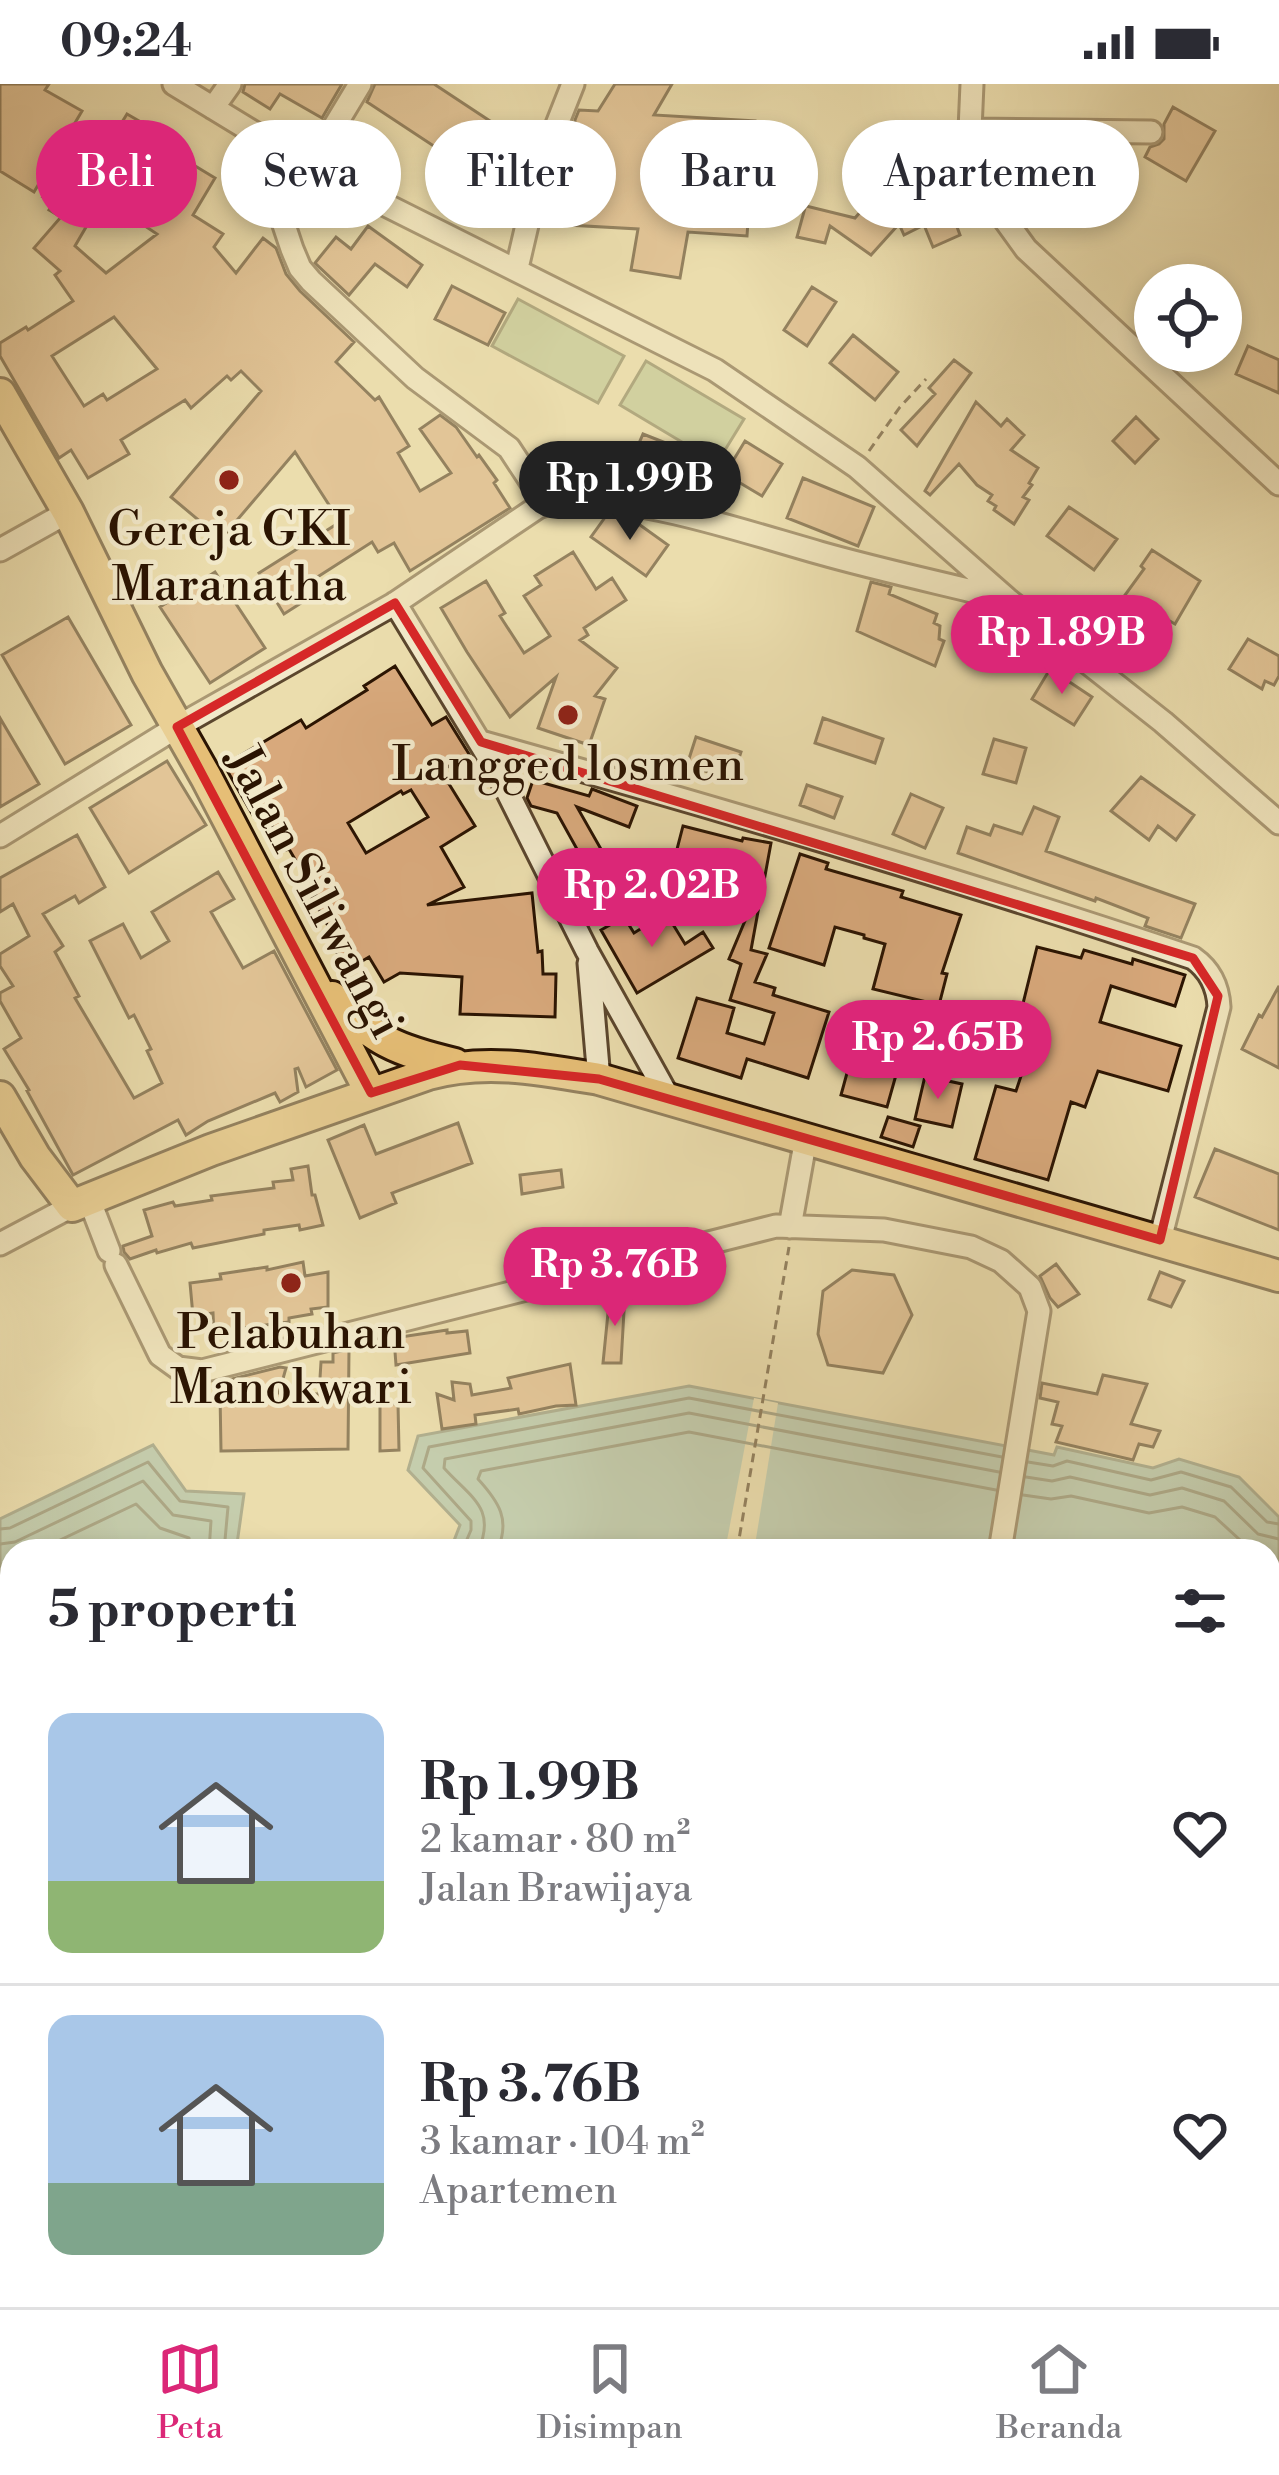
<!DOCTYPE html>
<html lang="id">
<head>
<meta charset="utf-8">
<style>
  body { margin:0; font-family:"Libre Bodoni",serif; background:#f7f7f7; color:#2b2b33; height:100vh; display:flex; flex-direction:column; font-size:45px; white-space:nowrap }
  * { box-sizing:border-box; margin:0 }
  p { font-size:39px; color:#7c7c81 }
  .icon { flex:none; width:66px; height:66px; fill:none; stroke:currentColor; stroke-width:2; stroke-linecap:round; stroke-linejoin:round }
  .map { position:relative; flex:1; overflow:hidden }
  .sheet { position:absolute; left:0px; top:1455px; width:1281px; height:768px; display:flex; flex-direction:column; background:#fff; border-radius:36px 36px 0 0; box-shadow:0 6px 18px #0003 }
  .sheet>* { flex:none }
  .banner { position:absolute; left:36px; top:36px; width:1209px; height:108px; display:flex; gap:24px }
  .buttons { position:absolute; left:1134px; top:180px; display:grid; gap:24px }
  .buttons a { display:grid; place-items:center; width:108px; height:108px; border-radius:50%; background:#fff; box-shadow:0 6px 18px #0003; font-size:60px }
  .price { position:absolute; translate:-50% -102px; padding:0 27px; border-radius:42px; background:#db2777; color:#fff; font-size:39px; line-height:78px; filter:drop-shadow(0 3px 6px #0008) }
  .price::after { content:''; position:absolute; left:50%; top:72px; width:36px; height:27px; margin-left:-18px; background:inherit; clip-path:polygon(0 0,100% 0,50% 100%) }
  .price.selected { background:#222; color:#fff }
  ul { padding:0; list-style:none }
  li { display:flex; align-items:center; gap:36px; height:300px; padding:0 48px }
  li+li { border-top:3px solid #e1e1e2 }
  li span { display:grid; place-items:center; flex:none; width:336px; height:240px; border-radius:24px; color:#555 }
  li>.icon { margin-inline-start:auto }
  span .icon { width:144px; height:144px; fill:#fffc; stroke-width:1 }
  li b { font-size:51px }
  h2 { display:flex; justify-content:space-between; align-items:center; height:144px; padding:0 48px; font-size:51px }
  .tag { padding:0 42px; border-radius:54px; background:#fff; box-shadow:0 6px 18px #0003; font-size:42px; line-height:108px }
  .tag.selected { background:#db2777; color:#fff }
  .status { display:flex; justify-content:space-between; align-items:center; height:84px; padding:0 60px; background:#fff; direction:ltr }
  .status svg { height:33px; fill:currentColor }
  .menu { display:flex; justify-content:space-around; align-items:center; height:168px; border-top:3px solid #e1e1e2; background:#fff; font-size:33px; color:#7c7c81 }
  .menu a { display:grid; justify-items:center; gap:6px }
  .menu .selected { color:#db2777 }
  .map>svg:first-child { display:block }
  .green { fill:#b2c28e; stroke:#6e6b48; stroke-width:3 }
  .water { fill:#98bbae; stroke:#6c7869; stroke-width:3 }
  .pier { fill:#ebddad }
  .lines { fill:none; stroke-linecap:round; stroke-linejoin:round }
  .shore { stroke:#626858; stroke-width:3 }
  .ferry { stroke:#514e3e; stroke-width:3; stroke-dasharray:15 12; stroke-linecap:butt }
  .building { fill:#d8a97c; stroke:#2b1402; stroke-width:3; fill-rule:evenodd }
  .minor-casing { stroke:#5b462d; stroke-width:27 }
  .highway-casing { stroke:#2b1402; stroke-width:36 }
  .path { stroke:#2b1402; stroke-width:3; stroke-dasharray:9 6; stroke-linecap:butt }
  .minor { stroke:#f2e9ca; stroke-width:21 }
  .highway { stroke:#e6be76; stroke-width:30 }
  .marked { fill:none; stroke:#d62828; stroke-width:9; stroke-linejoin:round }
  .poi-dot { fill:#8f2418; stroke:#f2e9ca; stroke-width:4.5 }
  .labels { text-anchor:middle; stroke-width:9; stroke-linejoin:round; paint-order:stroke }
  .poi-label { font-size:48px; fill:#2b1402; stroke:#f2e9ca }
  .street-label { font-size:48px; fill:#2b1402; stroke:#f2e9ca }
</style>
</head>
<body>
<div class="status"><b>09:24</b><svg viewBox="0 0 49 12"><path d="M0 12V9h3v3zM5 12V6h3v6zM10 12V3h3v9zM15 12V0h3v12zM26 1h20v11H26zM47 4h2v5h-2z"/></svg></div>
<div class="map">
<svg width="1279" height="2223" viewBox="0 0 1279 2223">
  <rect width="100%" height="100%" fill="#ebddad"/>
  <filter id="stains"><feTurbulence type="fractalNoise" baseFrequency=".00167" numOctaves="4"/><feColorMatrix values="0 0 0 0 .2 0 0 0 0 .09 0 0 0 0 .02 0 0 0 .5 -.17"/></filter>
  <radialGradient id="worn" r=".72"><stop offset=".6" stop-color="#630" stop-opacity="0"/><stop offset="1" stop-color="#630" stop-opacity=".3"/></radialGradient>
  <!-- green -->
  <path class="green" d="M518,215L624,272L598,319L492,262Z
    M646,277L744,335L717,379L620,321Z"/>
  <!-- water -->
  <path class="water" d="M689,1302L1054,1371L1057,1363L1153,1384L1179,1375L1239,1393L1279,1433V2223H0V1435L153,1361L186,1407L244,1410L236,1467H12V2211H1269V1467H450L460,1441L408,1386L418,1352Z"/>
  <!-- pier -->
  <path class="pier" d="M754,1314L778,1319L754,1467H725Z"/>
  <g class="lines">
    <!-- shore -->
    <path class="shore" d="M1028,1378L1053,1382L1067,1377L1151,1396L1181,1388L1231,1403L1267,1438L1279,1440
      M1026,1393L1052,1397L1070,1393L1150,1411L1182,1404L1224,1417L1258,1450L1279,1455
      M1023,1411L1051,1415L1071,1412L1149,1429L1182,1423L1215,1433L1252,1467
      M0,1445L10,1444L148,1378L180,1417L228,1423L224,1467
      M0,1460L15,1458L143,1397L173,1431L211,1437L209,1467
      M37,1467L136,1420L160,1444L189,1454L191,1467
      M462,1467L471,1446V1437L423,1384L429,1363L689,1314L1002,1373
      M478,1467C497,1424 471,1414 444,1384L445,1375L689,1329L999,1388
      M497,1467C511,1436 499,1418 478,1395L481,1387L689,1348L996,1406"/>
    <!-- ferry -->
    <path class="ferry" d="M1029,2211L1030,2223
      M1091,2211L1093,2223
      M946,2223L947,2211
      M987,2223V2211"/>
  </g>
  <!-- building -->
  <path class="building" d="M0,0H49L45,6L82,27L34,108L0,87Z
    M245,0H342L322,34L280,10L270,25L243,8Z
    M375,0H434L496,41L467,84L367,18Z
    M615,0H672L654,31L755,37L747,152L688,148L680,194L631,186L638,145L568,141L575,36L579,26L598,27Z
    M1173,23L1215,47L1186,97L1145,73L1150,63L1159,60L1164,55V40Z
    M127,30L153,45L150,50L185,68L182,74L215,94L193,131L223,150L214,163L236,189L263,154L276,164L286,190L300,207L354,258L336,278L375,316L379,313L409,362L398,369L420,407L451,389L420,345L440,331L456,343L477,373L479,371L497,396L494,399L510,424L410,487L394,459L378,468L372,458L305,501L312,512L284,530L259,489L340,438L295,368L221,455L171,413L261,307L241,287L231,296L227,292L191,324L185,316L121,356L129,370L88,394L71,366L59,374L0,272V259L26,243L28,246L73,217L55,191L60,187L34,164L61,133L49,126L53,119L43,113L95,65L103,69ZM103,114L157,150L106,189L75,162ZM114,233L157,285L107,316L103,310L84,322L52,272Z
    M1032,64L1084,72L1078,110L1026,102Z
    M937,89L960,151L933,163L924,141L904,151L899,140L871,171L830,142L825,159L797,153L805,124L802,121L855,134L868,119L873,122L903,110L901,102Z
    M368,142L422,181L407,203L375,180L349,211L315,179L336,153L351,165Z
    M452,202L505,229L488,261L435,235Z
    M812,203L836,218L807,262L784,246Z
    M853,251L898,288L875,316L830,279Z
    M1248,262L1279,276V309L1236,290Z
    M954,276L971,289L917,362L901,346L935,310L929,304Z
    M976,318L1001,342L1007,335L1024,351L1011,366L1038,384L1029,399L1032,401L1023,413L1029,416L1014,440L994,426L996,422L988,417L992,411L977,401L959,380L930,411L925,407Z
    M1136,333L1158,355L1135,379L1113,357Z
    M643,350L694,370L685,392L634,371Z
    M745,357L782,380L762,412L725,390Z
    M803,394L874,423L858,462L787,434Z
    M1069,423L1117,455L1094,486L1047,452Z
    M606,432L633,436L668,461L646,492L591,453Z
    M1152,466L1200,497L1175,540L1125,511L1144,485L1141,482Z
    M573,468L596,505L612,494L626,516L584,544L588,551L580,556L617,584L595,612L605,615L589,661L538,644L556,593L510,633L467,568L441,524L486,497L505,529L500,532L524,569L550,552L524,512L541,501L535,492Z
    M215,488L265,564L210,599L160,523Z
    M871,498L891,503L889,510L937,530L934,539L940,542L939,555L944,557L935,582L857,547Z
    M68,533L131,641L65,680L2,571Z
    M1248,555L1279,572V592L1274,601L1265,597L1262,605L1229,585Z
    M395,582L432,641L446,633L469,670L441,687L475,742L441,763L464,803L427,821L532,809L538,868L542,867L543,890H556L555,933L460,930L462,893L400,889L384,898L369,873L347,886L326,850L331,847L312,814L316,811L289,765L286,766L265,729L255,735L224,681L301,636L306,644L367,606L364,602ZM411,706L428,733L366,769L348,739L401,707L403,710Z
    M1050,585L1092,613L1074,641L1032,615Z
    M0,634L39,700L0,723Z
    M823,634L883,655L875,679L815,659Z
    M696,653L741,668L732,696L687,681Z
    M994,655L1026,664L1016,699L983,690Z
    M167,677L206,741L129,789L90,724Z
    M1141,693L1194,731L1176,756L1158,742L1149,756L1111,727Z
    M533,696L589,712L592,705L637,722L629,743L577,723L606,774L616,768L636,802L604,821L583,787L588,785L557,729L531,722L527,714Z
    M807,701L842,713L834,734L800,721Z
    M911,710L943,724L925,764L893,750Z
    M1034,723L1059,733L1046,767L1195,820L1181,854L1145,842L1148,834L1096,814L1095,817L958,769L967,743L990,751L994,741L1022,750Z
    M683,742L742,757L743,754L771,759L762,808L734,803L736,789L675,773Z
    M77,751L105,803L79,819L75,812L43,830L63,862L55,868L79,912L75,914L134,1014L162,999L147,967L151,965L134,931L129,934L90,857L123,840L141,874L169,857L152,828L218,788L234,815L211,828L243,884L274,867L337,986L306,1003L298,984L295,985L298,1008L280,1018L275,1009L208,1037L186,1051L178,1036L73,1091L27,1007L29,1006L4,965L21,954L0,917V909L13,902L0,882V870L29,852L13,820L0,828V794Z
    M800,770L828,779L826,785L903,807L901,813L961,831L942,889L947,890L939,921L873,905L885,860L864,854V851L835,843L824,881L769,864Z
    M752,820L759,822L751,866L767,870L755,898L775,904L773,911L829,928L808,994L747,975L741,994L678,974L697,914L734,924L727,949L764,960L774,929L730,916L741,880L729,875Z
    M666,829L685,860L703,848L713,864L637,909L601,846L624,833L634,849Z
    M1037,863L1081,874L1084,866L1132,880L1133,875L1185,891L1175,922L1111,902L1100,938L1181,962L1168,1007L1098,987L1085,1023L1071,1018L1048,1096L975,1075L996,1002L1016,1007L1029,968L1012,964Z
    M1279,902V984L1242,965L1259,931L1262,933Z
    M850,978L896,991L887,1023L841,1011Z
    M925,992L962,1000L952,1043L915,1035Z
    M888,1033L920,1042L913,1063L881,1053Z
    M458,1039L472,1079L392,1109L396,1119L360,1134L328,1056L364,1041L376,1070Z
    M1215,1065L1279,1090V1146L1195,1113Z
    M308,1082L312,1111H315L323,1141L300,1146L299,1141L264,1146V1150L193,1164L191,1159L157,1169L156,1166L130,1175L124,1168L123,1162L152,1152L144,1126L173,1118L175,1122L212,1116L211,1112L274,1104L273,1098L293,1096L291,1085Z
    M561,1086L563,1103L522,1110L520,1091Z
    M303,1178L305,1192L328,1188V1223L311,1225L312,1230L289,1234V1238L235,1245L236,1248L214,1252L213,1229L193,1232L190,1199L221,1195L220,1190L267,1183V1186Z
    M1056,1180L1079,1210L1058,1223L1050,1214L1040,1192Z
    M852,1186L894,1191L912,1231L883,1289L828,1281L818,1250L823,1207Z
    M1160,1188L1184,1197L1171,1223L1149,1215Z
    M610,1209L625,1210L621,1279H603Z
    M447,1246V1249L467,1247L470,1269L396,1281L394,1254Z
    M349,1265L348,1365L221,1367L220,1309H226L228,1296L280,1283L286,1284L279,1309L319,1310L321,1278H333V1269Z
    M570,1280L576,1321L556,1322L519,1330L518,1325L475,1331L476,1340L442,1345L437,1310L454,1316L452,1298L470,1300L472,1311L511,1304L508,1294Z
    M1103,1291L1147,1300L1131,1340L1160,1347L1153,1363L1139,1360L1133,1376L1056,1358L1062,1342L1052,1340L1058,1318L1040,1314L1042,1299L1097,1310Z
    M380,1319L398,1320L399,1366L380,1367Z"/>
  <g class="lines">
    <defs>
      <path id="minor" d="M174,0L310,83L715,286L857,383L1007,515L1163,638L1279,739
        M360,0L284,126L282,135L292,165L300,184L311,197L415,294L509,364L545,419
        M972,0L970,46L982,104L1026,165L1279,400
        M213,24L230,0
        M970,46L1151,48
        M517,184L541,81L573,0
        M0,466L68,428
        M395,519L497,687L587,867L670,1016
        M481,658C720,725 958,795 1193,874C1210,886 1218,902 1219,923L1160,1156
        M0,752L177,643L394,520L538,423L566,413C654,417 736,445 820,469C880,486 941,499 1001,514
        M589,879L599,995
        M89,1115L109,1167
        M790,1143L806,1054
        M0,1160L72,1122
        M116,1181L160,1271L178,1284L202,1287L776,1142L884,1146L971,1163L1001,1177L1030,1203L1039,1227L1000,1467"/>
      <path id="highway" d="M0,310L68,428L147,589L206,693L371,1009
        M332,913C374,957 396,966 455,980
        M0,1013L35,1073L72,1122L211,1066L428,990C485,974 541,985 599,995L1279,1192"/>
    </defs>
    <!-- minor casing -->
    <use href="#minor" class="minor-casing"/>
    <!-- highway casing -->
    <use href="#highway" class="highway-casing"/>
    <!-- path -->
    <path class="path" d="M869,367L900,323L926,295
      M737,1467L789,1163"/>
    <!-- minor -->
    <use href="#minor" class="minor"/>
    <!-- highway -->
    <use href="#highway" class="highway"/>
  </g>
  <!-- marked area -->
  <path d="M0 0H1279V2223H0ZM395,519L481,658L1193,874L1218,912L1160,1156L599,995L460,981L371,1009L177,643Z" fill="#ebddad" fill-opacity=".55" fill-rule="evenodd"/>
  <path class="marked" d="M395,519L481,658L1193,874L1218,912L1160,1156L599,995L460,981L371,1009L177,643Z"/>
  <!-- markers -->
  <g class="poi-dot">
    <circle cx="229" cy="396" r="12"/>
    <circle cx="568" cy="631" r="12"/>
    <circle cx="291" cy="1199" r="12"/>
  </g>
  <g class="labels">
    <!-- poi labels -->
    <g class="poi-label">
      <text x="229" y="461">Gereja GKI<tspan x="229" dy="55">Maranatha</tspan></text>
      <text x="568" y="696">Langged losmen</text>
      <text x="291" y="1264">Pelabuhan<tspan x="291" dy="55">Manokwari</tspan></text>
    </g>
    <!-- street labels -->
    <g class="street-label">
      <text transform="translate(316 807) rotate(62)" y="17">Jalan Siliwangi</text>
    </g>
  </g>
  <rect width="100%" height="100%" filter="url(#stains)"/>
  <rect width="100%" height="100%" fill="url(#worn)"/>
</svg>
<div class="buttons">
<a><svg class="icon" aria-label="locate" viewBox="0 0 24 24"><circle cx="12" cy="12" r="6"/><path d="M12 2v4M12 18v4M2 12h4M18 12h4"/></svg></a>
</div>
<b class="price selected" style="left:630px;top:459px">Rp 1.99B</b>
<b class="price" style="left:1062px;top:613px">Rp 1.89B</b>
<b class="price" style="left:652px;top:866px">Rp 2.02B</b>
<b class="price" style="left:938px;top:1018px">Rp 2.65B</b>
<b class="price" style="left:615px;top:1245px">Rp 3.76B</b>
<div class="banner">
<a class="tag selected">Beli</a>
<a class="tag">Sewa</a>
<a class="tag">Filter</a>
<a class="tag">Baru</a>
<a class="tag">Apartemen</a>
</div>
<section class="sheet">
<h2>5 properti<svg class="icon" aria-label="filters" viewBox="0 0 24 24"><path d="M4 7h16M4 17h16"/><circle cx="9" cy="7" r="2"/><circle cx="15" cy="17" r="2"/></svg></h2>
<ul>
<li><span style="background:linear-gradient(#a9c7e8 70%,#8fb573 0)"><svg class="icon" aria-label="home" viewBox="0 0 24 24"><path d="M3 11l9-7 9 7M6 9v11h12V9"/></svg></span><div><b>Rp 1.99B</b><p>2 kamar · 80 m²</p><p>Jalan Brawijaya</p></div><svg class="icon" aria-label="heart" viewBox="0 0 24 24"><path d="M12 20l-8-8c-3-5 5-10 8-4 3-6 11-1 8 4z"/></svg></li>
<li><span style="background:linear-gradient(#a9c7e8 70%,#7fa58c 0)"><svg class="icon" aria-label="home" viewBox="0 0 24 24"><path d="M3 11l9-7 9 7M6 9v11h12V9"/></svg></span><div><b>Rp 3.76B</b><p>3 kamar · 104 m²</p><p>Apartemen</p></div><svg class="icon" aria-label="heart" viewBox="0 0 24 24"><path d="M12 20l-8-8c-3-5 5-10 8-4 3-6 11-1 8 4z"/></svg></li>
</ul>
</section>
</div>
<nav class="menu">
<a class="selected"><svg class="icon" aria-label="map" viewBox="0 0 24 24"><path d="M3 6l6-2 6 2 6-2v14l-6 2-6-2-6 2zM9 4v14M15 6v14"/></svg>Peta</a>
<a><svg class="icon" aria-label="saved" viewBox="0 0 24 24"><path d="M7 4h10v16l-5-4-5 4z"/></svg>Disimpan</a>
<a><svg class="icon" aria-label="home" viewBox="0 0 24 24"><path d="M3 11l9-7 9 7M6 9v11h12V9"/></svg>Beranda</a>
</nav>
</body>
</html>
